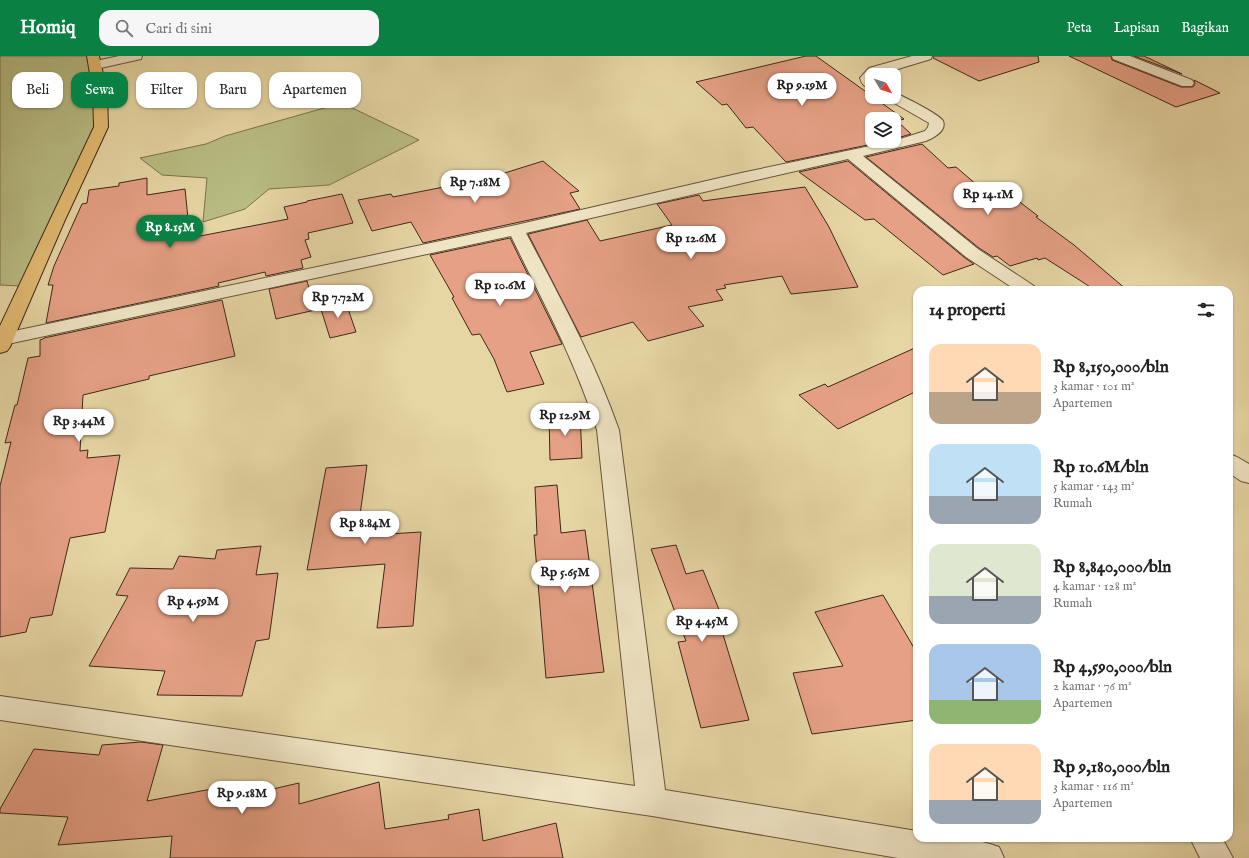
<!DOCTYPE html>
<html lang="id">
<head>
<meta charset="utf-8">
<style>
  body { margin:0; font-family:"IM FELL English",serif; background:#f6f6f6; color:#222; height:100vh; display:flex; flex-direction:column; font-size:15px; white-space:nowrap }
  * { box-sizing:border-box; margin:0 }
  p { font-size:13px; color:#767676 }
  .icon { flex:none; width:22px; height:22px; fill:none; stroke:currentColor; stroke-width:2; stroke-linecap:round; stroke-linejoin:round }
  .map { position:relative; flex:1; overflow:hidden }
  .details { position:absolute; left:913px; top:230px; width:320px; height:556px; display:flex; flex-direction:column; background:#fff; border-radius:12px; box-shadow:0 1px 3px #0004 }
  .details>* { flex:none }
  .guide { position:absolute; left:12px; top:16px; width:380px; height:36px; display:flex; gap:8px }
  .needle { width:26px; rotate:129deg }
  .tools { position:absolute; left:865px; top:12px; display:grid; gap:8px }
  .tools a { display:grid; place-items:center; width:36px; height:36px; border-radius:8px; background:#fff; box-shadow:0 1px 3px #0004; font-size:20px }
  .price { position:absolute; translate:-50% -34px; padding:0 9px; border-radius:14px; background:#fff; color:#222; font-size:13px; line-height:26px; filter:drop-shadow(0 1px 2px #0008) }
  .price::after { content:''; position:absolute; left:50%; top:24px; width:12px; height:9px; margin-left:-6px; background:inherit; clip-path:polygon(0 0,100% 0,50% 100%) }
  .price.current { background:#0b8043; color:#fff }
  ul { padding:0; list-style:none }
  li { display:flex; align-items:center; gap:12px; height:100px; padding:0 16px }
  li span { display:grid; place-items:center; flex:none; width:112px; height:80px; border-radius:12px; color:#555 }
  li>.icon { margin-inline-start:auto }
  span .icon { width:48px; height:48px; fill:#fffc; stroke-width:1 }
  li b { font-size:17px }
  h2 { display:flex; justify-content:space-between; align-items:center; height:48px; padding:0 16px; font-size:17px }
  .pill { padding:0 14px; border-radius:12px; background:#fff; box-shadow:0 1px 3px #0004; font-size:14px; line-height:36px }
  .pill.current { background:#0b8043; color:#fff }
  header { display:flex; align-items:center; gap:24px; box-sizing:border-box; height:56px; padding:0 20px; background:#0b8043; color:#fff }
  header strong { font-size:19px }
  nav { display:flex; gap:22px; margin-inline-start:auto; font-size:14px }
  .search { width:280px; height:36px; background:#f6f6f6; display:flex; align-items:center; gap:10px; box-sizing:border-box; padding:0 14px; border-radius:12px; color:#767676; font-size:15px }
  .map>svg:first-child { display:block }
  .green { fill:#b8bd83; stroke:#7c724e }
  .building { fill:#e5a085; stroke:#3f271a }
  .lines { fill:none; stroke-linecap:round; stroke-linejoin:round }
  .minor-casing { stroke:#69533c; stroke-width:2 }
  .major-casing { stroke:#3f271a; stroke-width:2 }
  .minor { fill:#efe4c4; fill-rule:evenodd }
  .major { fill:#e3bb72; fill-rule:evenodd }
</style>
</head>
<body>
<header>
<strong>Homiq</strong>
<div class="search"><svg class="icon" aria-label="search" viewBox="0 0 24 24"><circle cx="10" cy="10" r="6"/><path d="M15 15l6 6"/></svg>Cari di sini</div>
<nav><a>Peta</a><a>Lapisan</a><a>Bagikan</a></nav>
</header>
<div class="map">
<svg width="1249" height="802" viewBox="0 0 1249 802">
  <rect width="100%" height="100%" fill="#e6d6a4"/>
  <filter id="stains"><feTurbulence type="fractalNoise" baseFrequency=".005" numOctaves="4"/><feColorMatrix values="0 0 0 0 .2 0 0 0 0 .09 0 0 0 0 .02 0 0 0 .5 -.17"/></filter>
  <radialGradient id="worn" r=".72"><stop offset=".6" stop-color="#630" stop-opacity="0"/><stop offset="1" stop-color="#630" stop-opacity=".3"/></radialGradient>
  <!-- green -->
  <path class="green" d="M0,0H99L102,11L99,68L20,230L0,229Z
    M342,47L419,84L329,129L269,133L245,153L203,166L207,122L162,119L140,102L206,88L225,80Z"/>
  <!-- building -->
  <path class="building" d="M806,0H816L904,63L897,65L911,78L894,83V63H872V85H887L786,106L753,71L746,72L727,48L722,49L696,26Z
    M933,0H1038L1039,6L979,25L933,2Z
    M1069,0H1111L1112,4L1181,31H1193L1195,28L1194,24L1220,37L1176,51Z
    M1134,0H1144L1182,18Z
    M922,88L948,112L956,111L991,141L1008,137L1038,160L1036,161L1074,189L1127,234H1095L1045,202L1038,204L1037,202L1010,210L997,200L993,201L979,192L866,101Z
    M543,105L579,135L570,137L580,153L423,187L411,166L372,175L358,144L391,138L393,141L464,127L462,124L490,119L492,121Z
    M848,105L965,202L974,208L943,219L874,163L865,164L799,116Z
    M147,122V139L185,133L190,182L288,163L284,151L307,146V145L342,138L353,167L308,177L309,183L305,184L311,201L301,204L303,212L266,220L265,216L218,227L219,230L46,267L53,229H48L54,210L82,148L87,147L89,134L119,130V127Z
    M805,131L829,171L858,231L791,238L782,220L724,229L726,232L716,234L723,244L688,251L704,270L648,285L633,266L581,281L528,178L587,164L600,185L672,169L657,148L699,139L703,145Z
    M510,182L562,288L530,296L544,328L507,336L494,303L480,278L472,279L452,242L454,241L430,199Z
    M307,225L315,254L276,263L269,233Z
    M222,244L235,300L149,320V323L83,339L80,395L88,394L87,402L120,399L105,476L70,482L52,559L30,562L26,576L0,581V430L11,386L5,387L15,349H17L28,302L40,300V284L43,283L44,282Z
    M345,244L356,276L330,282L320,250Z
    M917,291V335L838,373L799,339L825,328L828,331Z
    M580,358L582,402L550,404L549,360Z
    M367,409L357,480L421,476L413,570L377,572L385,508L307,514L326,412Z
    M557,429L561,477L585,474L604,616L546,622L534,479H537L535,431Z
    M676,489L686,518L703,514L722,561L718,562L749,664L701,672L678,586L686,585L651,493Z
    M261,490L256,519L278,517L269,583L256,585L242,640L157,639L165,615L89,610L128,540L116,539L130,512L173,513L179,500L215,503L217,494Z
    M883,539L917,597V664L812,678L793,617L843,610L815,556Z
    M141,686L163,689L147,745L239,728L238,741L299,727V748L379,726L385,773L449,763L448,759L479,753L483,785L556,767L563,802H170L172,780L58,789L68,761L0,757V753L34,693L99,699L102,689Z"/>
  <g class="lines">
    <defs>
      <path id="minor" d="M119,0H142L141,3L96,13L91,12L89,9L91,6Z
        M912,0H932L931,3L878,19H872V33C865,31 862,29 860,22L869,12Z
        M1112,0H1130L1192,24L1194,27L1192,30H1182L1113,3Z
        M894,37C902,39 940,59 943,65C947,75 933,82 926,85L863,100L978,193L1034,230L1037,234H1016L966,201L848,103L526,177C560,242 595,305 619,374L665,734L917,775V782C945,782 973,781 999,791L1004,802H898L652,760L0,664V640L635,730L597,374C576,306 542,244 511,180L3,289L0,288V278L516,169L741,117L894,85L925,75L928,71L929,67L889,44L887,41H894Z
        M1229,398L1237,401L1249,408V427L1241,425L1229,417Z
        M1190,782H1222L1233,802H1200Z"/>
      <path id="major" d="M87,0H99L107,36L108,71L64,166L10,291L7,295L0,297V270L94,71L93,36Z"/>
    </defs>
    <!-- minor casing -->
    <use href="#minor" class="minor-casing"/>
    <!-- major casing -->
    <use href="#major" class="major-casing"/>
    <!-- minor -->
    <use href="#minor" class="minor"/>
    <!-- major -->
    <use href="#major" class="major"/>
  </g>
  <rect width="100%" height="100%" filter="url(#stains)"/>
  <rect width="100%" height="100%" fill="url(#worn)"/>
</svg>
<div class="tools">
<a><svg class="needle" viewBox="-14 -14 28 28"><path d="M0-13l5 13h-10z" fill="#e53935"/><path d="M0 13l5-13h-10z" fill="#767676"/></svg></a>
<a><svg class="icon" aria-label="layers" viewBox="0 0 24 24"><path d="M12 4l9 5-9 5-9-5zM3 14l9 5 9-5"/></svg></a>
</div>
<b class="price" style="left:802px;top:51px">Rp 9.19M</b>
<b class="price" style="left:475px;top:148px">Rp 7.18M</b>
<b class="price" style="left:988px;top:160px">Rp 14.1M</b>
<b class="price current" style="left:170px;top:193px">Rp 8.15M</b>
<b class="price" style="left:691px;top:204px">Rp 12.6M</b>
<b class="price" style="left:500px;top:251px">Rp 10.6M</b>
<b class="price" style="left:338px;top:263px">Rp 7.72M</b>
<b class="price" style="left:565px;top:381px">Rp 12.9M</b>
<b class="price" style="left:79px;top:387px">Rp 3.44M</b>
<b class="price" style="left:365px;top:489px">Rp 8.84M</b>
<b class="price" style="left:565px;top:538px">Rp 5.65M</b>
<b class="price" style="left:193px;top:567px">Rp 4.59M</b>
<b class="price" style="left:702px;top:587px">Rp 4.45M</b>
<b class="price" style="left:242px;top:759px">Rp 9.18M</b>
<div class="guide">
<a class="pill">Beli</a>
<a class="pill current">Sewa</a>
<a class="pill">Filter</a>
<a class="pill">Baru</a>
<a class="pill">Apartemen</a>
</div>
<section class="details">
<h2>14 properti<svg class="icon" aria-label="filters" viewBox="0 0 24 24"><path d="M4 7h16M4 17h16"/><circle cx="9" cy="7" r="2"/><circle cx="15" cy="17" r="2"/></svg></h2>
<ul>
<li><span style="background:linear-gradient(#ffd9b3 60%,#b9a48a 0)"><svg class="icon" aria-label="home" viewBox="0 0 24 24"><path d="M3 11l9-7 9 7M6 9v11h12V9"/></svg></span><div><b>Rp 8,150,000/bln</b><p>3 kamar · 101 m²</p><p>Apartemen</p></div></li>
<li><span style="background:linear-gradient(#bfe0f5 65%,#9aa5b1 0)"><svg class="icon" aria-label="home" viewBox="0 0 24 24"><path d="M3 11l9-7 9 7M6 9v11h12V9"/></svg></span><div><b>Rp 10.6M/bln</b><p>5 kamar · 143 m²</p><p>Rumah</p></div></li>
<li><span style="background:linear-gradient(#dfe7d0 65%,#9aa5b1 0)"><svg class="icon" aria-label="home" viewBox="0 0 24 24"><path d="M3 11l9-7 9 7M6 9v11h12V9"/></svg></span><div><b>Rp 8,840,000/bln</b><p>4 kamar · 128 m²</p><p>Rumah</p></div></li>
<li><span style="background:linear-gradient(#a9c7e8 70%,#8fb573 0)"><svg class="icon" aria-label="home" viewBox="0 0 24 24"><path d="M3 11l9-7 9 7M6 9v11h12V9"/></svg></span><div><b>Rp 4,590,000/bln</b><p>2 kamar · 76 m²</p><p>Apartemen</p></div></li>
<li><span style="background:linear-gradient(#ffd9b3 70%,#9aa5b1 0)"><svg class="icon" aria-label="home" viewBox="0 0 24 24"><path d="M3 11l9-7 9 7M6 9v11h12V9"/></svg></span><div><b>Rp 9,180,000/bln</b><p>3 kamar · 116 m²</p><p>Apartemen</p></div></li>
</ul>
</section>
</div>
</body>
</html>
